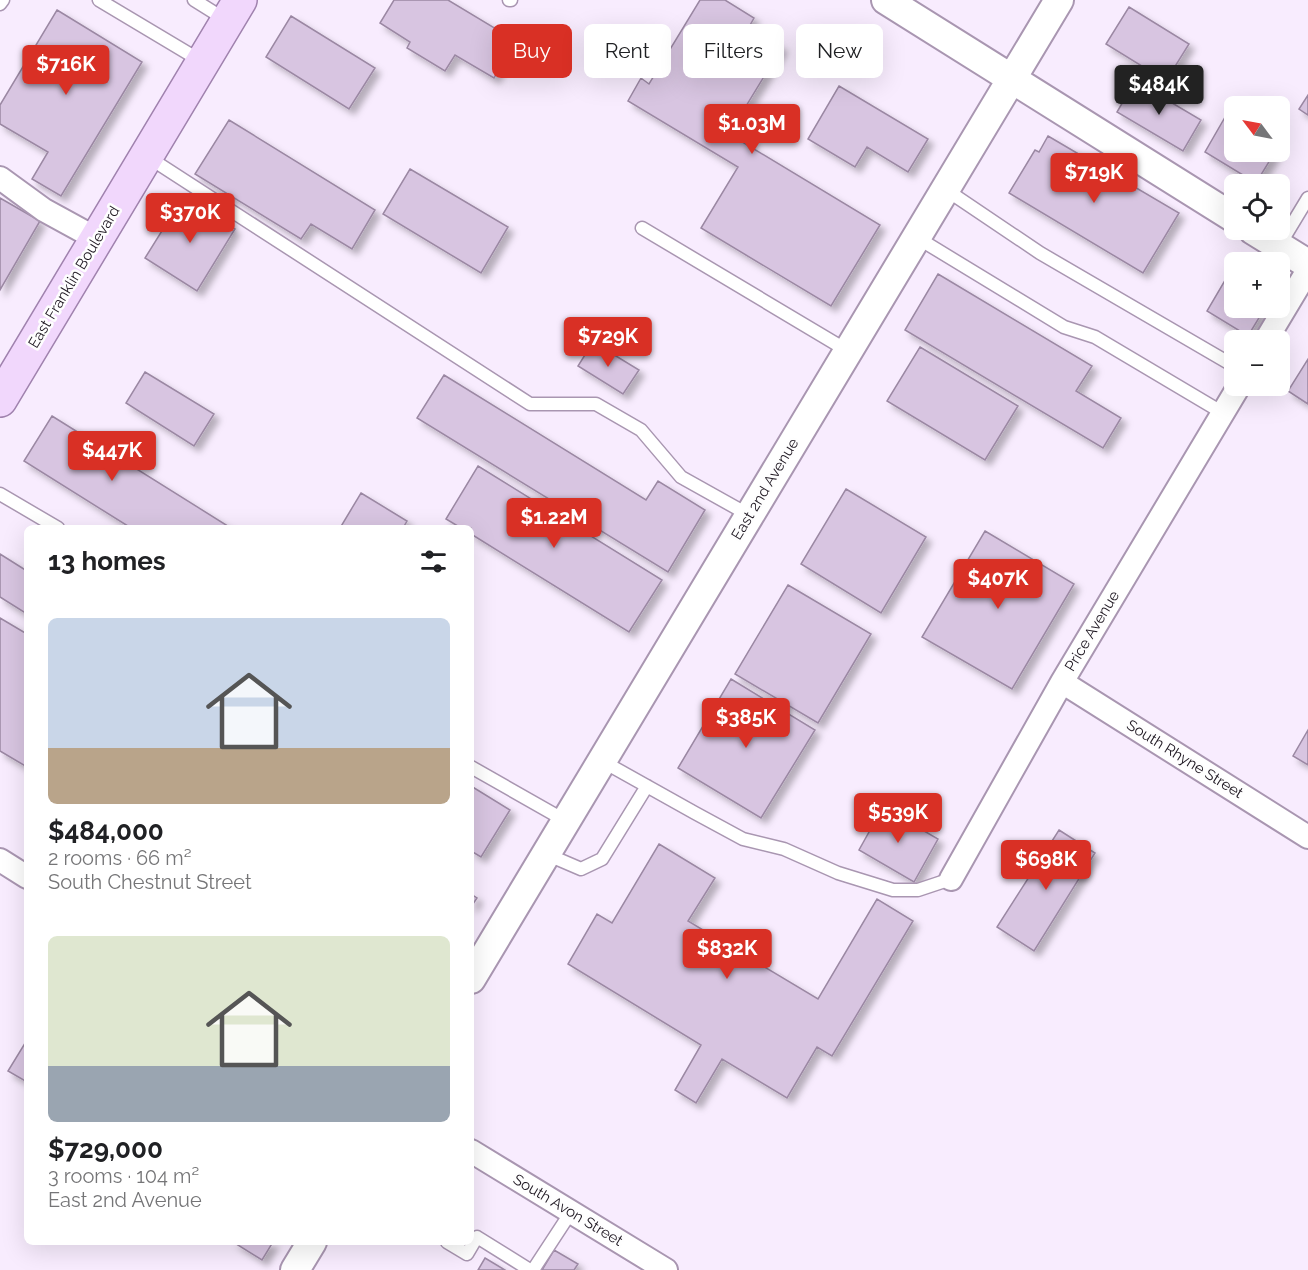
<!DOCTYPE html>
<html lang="en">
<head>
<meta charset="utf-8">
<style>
  body { margin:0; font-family:Raleway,sans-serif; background:#f2f2f2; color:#202124; height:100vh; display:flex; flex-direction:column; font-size:22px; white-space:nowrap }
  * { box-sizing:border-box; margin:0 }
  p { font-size:20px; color:#757577 }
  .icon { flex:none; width:33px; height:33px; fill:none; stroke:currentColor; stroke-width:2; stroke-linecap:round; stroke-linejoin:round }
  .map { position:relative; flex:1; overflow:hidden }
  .sheet { position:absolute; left:24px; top:525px; width:450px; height:720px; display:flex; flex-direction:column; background:#fff; border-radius:9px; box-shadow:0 6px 24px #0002 }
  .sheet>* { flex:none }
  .hud { position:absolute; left:492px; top:24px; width:570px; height:54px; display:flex; gap:12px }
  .needle { width:39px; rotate:302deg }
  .controls { position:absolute; left:1224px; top:96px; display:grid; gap:12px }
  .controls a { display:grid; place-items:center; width:66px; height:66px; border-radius:9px; background:#fff; box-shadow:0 6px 24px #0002; font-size:30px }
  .price { position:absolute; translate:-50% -51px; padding:0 14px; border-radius:6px; background:#d93025; color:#fff; font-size:20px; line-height:39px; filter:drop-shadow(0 2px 3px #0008) }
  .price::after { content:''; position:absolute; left:50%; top:36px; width:18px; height:14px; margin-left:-9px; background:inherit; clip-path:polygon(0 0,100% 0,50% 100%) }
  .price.on { background:#222; color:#fff }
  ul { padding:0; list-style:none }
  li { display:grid; align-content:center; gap:12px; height:318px; padding:0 24px }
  li span { display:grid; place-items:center; height:186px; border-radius:9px; color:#555 }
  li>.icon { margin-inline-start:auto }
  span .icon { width:108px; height:108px; fill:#fffc; stroke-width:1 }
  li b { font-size:26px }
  h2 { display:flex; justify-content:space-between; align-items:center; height:72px; padding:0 24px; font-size:26px }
  .tag { padding:0 21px; border-radius:9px; background:#fff; box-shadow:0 6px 24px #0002; font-size:21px; line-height:54px }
  .tag.on { background:#d93025; color:#fff }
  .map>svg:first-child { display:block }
  .building { fill:#d8c5e1; stroke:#9b88a3; stroke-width:1.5; filter:url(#shadow) }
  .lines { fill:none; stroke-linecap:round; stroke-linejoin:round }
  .service-casing { stroke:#a996b1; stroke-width:15 }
  .minor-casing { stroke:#a996b1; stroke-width:26 }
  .tertiary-casing { stroke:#a996b1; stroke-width:32 }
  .primary-casing { stroke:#a082ae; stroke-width:36 }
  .service { stroke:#fff; stroke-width:12 }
  .minor { stroke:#fff; stroke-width:22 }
  .tertiary { stroke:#fff; stroke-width:28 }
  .primary { stroke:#f1d7fc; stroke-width:33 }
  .labels { text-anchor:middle; stroke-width:5; stroke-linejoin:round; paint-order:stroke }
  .street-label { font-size:15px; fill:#1d1620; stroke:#fefefe }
</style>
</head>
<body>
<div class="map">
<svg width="1308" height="1270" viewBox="0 0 1308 1270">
  <defs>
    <filter id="shadow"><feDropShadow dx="5.5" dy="5.5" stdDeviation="3" flood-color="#0004"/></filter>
  </defs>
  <rect width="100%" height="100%" fill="#f8ecfe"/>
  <!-- building -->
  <path class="building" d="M394,0H448L516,41L494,78L455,55L445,71L407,48L410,42L380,23Z
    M700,0H725L754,18L749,27L782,47L729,134L880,225L831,306L701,228L738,167L628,101L641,78L649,84Z
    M1129,7L1189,44L1166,81L1106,44Z
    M57,10L142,62L61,196L32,179L48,152L0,124V105Z
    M291,16L375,68L349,109L266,57Z
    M1135,81L1201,120L1183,151L1117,112Z
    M839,86L928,139L908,172L867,147L855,167L808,139Z
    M1308,95V115L1299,109Z
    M1228,112L1234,116V152H1275L1256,183L1205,152Z
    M229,120L375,210L352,249L311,224L301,239L195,174Z
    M1048,136L1179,213L1143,273L1009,193L1035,150L1039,152Z
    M410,169L508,227L481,273L383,214Z
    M183,197L235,229L197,291L145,258Z
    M0,198L40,221L0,290Z
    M1240,256L1250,262H1236Z
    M1234,265V308H1265L1248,336L1207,311Z
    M938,274L1092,366L1076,391L1121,418L1103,448L905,330Z
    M593,342L639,370L623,394L578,366Z
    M920,347L1018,406L985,460L887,401Z
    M1308,359V404L1288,391Z
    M145,372L214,414L194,446L126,403Z
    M444,375L646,500L658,481L705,510L668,572L417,418Z
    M52,416L231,528H131L24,461Z
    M478,466L662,580L629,632L471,534V528H461L446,519Z
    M846,489L926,537L881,613L801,564Z
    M361,493L407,521L403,528H340Z
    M985,531L1074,584L1012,689L922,637Z
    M0,554L27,571V614L0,597Z
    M788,585L871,634L818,723L735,674Z
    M0,618L27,634V767L0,751Z
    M731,679L815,730L761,818L678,768Z
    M1308,730V765L1293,756Z
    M471,786L510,810L481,857L471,851Z
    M883,807L938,839L914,882L859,850Z
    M1059,830L1095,853L1034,951L997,927Z
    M659,844L715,878L688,921L818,999L877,899L913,921L832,1056L817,1047L787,1098L722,1059L696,1103L675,1090L701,1045L568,964L597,914L612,923Z
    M471,894L477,898L471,907Z
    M27,1040V1082L8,1071Z
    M233,1242H273L262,1260Z
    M554,1250L578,1264L574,1270H542Z
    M485,1258L505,1270H478Z"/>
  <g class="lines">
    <defs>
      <path id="service" d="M99,0L201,61
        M194,0L226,20
        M509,0H511
        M0,4L3,0
        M148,157L530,404H596L641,430L681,477L749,515
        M945,189L1040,253L1234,366
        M642,228L848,351
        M916,237L1064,327L1095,337L1223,413
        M1279,246L1308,198
        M0,494L58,528
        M602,761L695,813L743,839L784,849L838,873L893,890H918L951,879
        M471,767L566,821
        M546,854L581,869L602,859L647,786
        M447,1242L467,1254L477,1237L530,1270
        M533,1270L571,1212"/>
      <path id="minor" d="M0,178L44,210L97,239
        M1266,340L1308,270
        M1062,682L1308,837
        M0,860L27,877
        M951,879L1062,682L1239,386
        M471,1151L666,1270"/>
      <path id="tertiary" d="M886,0L1234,218
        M1253,230L1308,264
        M471,979L1059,0
        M295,1270L312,1242"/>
      <path id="primary" d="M0,400L240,0"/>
    </defs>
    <!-- service casing -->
    <use href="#service" class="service-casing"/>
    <!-- minor casing -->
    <use href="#minor" class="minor-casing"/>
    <!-- tertiary casing -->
    <use href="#tertiary" class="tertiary-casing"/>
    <!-- primary casing -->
    <use href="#primary" class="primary-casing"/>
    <!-- service -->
    <use href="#service" class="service"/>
    <!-- minor -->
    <use href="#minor" class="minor"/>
    <!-- tertiary -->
    <use href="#tertiary" class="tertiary"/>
    <!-- primary -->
    <use href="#primary" class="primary"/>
  </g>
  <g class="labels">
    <!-- street labels -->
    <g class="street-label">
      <text transform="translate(74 277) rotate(-59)" y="5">East Franklin Boulevard</text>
      <text transform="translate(765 489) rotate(-59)" y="5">East 2nd Avenue</text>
      <text transform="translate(1092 631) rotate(-59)" y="5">Price Avenue</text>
      <text transform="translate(1185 759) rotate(32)" y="5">South Rhyne Street</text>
      <text transform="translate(568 1210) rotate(31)" y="5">South Avon Street</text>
    </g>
  </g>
</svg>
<div class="controls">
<a><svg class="needle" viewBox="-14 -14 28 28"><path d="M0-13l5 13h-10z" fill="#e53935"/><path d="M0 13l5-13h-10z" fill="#757577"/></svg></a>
<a><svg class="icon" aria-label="locate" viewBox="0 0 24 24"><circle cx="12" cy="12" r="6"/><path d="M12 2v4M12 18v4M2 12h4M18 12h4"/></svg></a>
<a>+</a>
<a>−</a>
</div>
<b class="price" style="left:66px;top:96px">$716K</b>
<b class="price on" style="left:1159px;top:116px">$484K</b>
<b class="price" style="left:752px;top:155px">$1.03M</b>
<b class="price" style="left:1094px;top:204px">$719K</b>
<b class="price" style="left:190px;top:244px">$370K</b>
<b class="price" style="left:608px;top:368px">$729K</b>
<b class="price" style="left:112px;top:482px">$447K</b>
<b class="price" style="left:554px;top:549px">$1.22M</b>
<b class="price" style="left:998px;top:610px">$407K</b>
<b class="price" style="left:746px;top:749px">$385K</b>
<b class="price" style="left:898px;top:844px">$539K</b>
<b class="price" style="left:1046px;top:891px">$698K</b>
<b class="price" style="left:727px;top:980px">$832K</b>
<div class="hud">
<a class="tag on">Buy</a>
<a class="tag">Rent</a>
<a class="tag">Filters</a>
<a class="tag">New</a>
</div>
<section class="sheet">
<h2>13 homes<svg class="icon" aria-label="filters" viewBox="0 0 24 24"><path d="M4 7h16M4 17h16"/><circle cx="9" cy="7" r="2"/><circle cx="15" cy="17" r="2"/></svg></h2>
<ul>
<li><span style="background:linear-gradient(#c9d6e8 70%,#b9a48a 0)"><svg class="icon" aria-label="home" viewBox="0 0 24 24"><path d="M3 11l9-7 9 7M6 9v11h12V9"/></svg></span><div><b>$484,000</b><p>2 rooms · 66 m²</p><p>South Chestnut Street</p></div></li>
<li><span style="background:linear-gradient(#dfe7d0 70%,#9aa5b1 0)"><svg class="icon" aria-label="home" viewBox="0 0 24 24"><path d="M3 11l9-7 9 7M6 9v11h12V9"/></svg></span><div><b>$729,000</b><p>3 rooms · 104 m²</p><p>East 2nd Avenue</p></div></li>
</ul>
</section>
</div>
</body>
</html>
